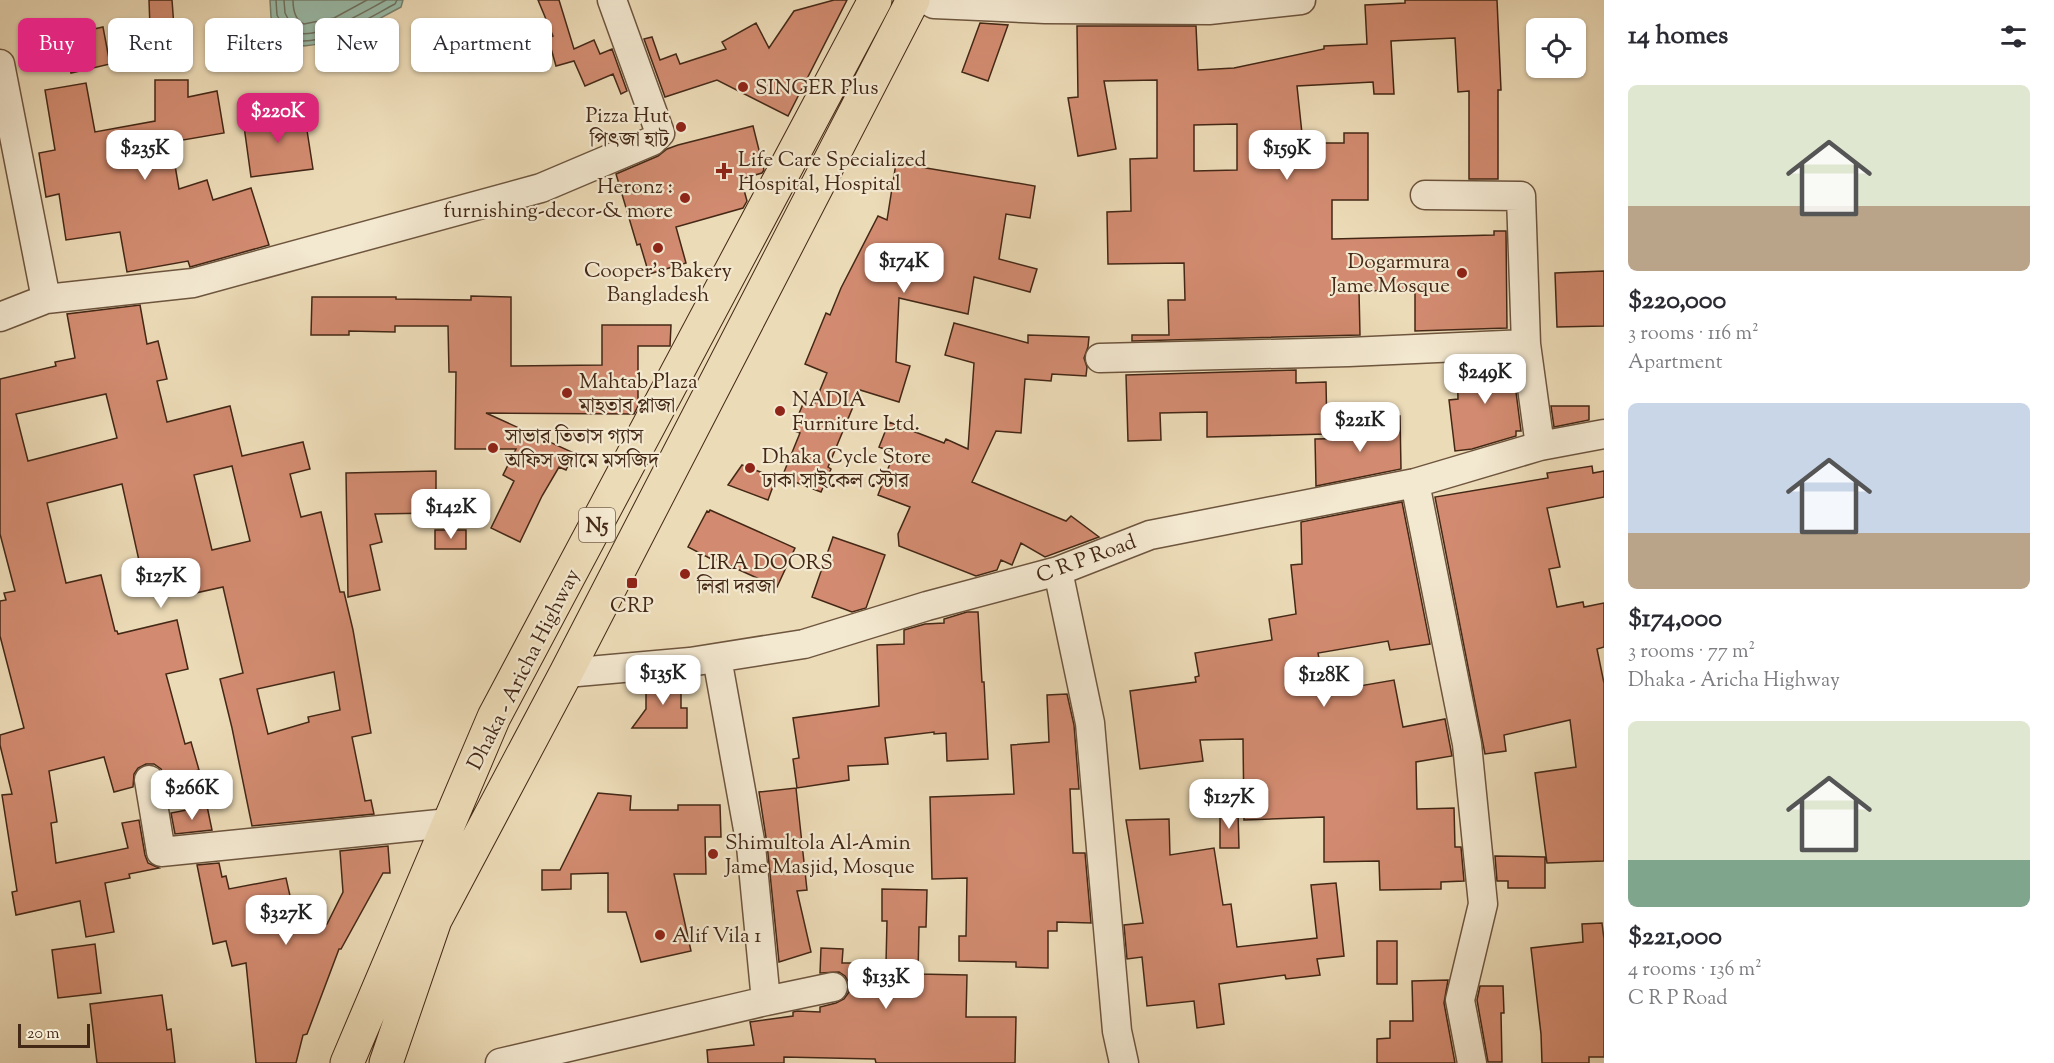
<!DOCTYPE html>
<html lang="en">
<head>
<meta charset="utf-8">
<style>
  body { margin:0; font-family:"Sorts Mill Goudy","Noto Serif Bengali",serif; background:#f7f7f7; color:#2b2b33; height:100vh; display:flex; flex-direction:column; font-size:22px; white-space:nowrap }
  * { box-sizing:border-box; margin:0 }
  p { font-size:20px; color:#7c7c81 }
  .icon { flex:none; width:33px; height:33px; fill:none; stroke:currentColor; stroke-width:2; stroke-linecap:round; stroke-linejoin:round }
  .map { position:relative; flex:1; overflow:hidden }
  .sheet { display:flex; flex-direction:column; background:#fff; width:450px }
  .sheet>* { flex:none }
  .guide { position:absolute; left:18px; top:18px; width:570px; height:54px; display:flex; gap:12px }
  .controls { position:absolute; left:1526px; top:18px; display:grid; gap:12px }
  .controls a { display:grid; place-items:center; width:60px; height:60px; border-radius:9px; background:#fff; box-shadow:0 2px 4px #0004; font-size:30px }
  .scale { position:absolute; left:18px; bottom:15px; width:72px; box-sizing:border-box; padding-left:6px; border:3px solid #442816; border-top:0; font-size:16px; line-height:21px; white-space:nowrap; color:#442816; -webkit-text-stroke:4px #f3e8d0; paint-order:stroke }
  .price { position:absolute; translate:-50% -51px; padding:0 14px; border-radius:12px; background:#fff; color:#222; font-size:20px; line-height:39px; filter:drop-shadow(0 2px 3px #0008) }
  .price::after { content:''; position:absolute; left:50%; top:36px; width:18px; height:14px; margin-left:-9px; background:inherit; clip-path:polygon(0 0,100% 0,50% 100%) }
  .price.selected { background:#db2777; color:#fff }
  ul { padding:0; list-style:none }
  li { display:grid; align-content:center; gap:12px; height:318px; padding:0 24px }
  li span { display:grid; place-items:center; height:186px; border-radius:9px; color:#555 }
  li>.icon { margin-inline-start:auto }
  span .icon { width:108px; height:108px; fill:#fffc; stroke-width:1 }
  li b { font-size:26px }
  h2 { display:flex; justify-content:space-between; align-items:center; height:72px; padding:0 24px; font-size:26px }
  .pill { padding:0 21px; border-radius:9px; background:#fff; box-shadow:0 2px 4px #0004; font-size:21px; line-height:54px }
  .pill.selected { background:#db2777; color:#fff }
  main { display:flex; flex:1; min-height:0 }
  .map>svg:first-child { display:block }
  .water { fill:#99bcaa; stroke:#77816f; stroke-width:1.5 }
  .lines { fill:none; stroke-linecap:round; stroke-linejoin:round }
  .shore { stroke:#6e7260; stroke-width:1.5 }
  .building { fill:#d28b70; stroke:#442816; stroke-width:1.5; fill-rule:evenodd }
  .street-casing { stroke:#6e553e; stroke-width:31 }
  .highway-casing { stroke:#442816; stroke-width:35 }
  .street { stroke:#f3e8d0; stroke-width:28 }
  .highway { stroke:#ecdbb7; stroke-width:33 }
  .poi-dot { fill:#8f2418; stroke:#f3e8d0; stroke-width:2 }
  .labels { text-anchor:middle; stroke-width:4.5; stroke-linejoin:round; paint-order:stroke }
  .shield { fill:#f3e8d0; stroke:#78624e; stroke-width:1.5 }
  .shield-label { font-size:20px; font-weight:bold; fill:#442816 }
  .poi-label { font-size:21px; fill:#442816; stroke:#f3e8d0; text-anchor:start }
  .street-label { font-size:21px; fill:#442816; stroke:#f3e8d0 }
</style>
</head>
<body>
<main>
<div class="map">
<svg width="1604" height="1063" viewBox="0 0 1604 1063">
  <rect width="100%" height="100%" fill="#ecdbb7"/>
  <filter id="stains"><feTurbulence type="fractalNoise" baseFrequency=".00333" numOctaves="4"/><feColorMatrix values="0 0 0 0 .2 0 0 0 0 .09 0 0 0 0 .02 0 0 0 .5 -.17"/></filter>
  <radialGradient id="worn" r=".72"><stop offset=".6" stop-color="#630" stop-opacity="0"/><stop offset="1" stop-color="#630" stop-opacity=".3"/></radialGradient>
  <!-- water -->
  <path class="water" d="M270,0H403L401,7C363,27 332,49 287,46L271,17Z"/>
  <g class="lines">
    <!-- shore -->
    <path class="shore" d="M276,0L277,15L290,39C322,49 368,18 395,4L397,0
      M284,0L285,13L295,32C318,41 365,11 386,0
      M293,0C293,9 295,20 304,24L334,18L367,0"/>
  </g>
  <!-- building -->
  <path class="building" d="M149,0H172L174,27L150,28Z
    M538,0H559L574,49L594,40L600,54L612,49L627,91L621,94L613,74L585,86L574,61L556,66L548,38L553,36Z
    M834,0H847L788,116L717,80L665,97L644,39L652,37L660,60L676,54L680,64L726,49L722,42L756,23L769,48L794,11Z
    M1405,0H1497L1501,90H1498V179H1469V91L1458,92L1455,38L1391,41L1394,94H1374L1373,82L1297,86L1303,143H1344V133H1368V200H1332V239L1494,235V231H1506L1507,328L1415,331V290L1359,291L1360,335L1132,341V335H1169L1168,300H1185L1184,263L1108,264L1107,212L1131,211L1130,159L1157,158V80L1104,81L1116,149L1078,156L1068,98L1078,97L1077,26H1196L1198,70L1234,68L1324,49V46L1367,44L1365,5L1405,3ZM1237,124V170L1194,171V125Z
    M980,23L1008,25L988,81L962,72Z
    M48,27L54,48L32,54L27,33Z
    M103,27L110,64L71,73L63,36Z
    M155,80H188V97L217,91L224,133L171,142L179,189L207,180L213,200L251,188L269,245L190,267L188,261L127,272L120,232L66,240L59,194L46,197L39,153L55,150L45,90L86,83L95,132L155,121Z
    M304,111L313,169L251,177L243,119Z
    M753,126L764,170L762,173L741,179L747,201L743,208L676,227L686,263L649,274L640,244L637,245L616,174L658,156L667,149L678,145Z
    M896,163L1035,186L1030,218L1006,214L999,259L1037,269L1030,292L974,277L968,314L899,298L896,362L910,366L899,402L860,390L828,467L831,469L821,492L782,477L800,433L792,430L803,404L813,407L827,373L805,364L826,313L830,315L841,288L878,216L887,220Z
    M1604,271V326L1557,327L1555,273Z
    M471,296L511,297V366L602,365V325H671L670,346H638V406L634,414L486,413L574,453L566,470L559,467L542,496L520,542L491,528L514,481L503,475L516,449H455L456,372H449L448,326H395V332L349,331V335H311L312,297H396V299L471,300Z
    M140,305L147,344L158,341L167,379L157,381L167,422L230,406L242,456L303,442L310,469L290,474L301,517L321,512L340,592H344L353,630L371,733L352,737L365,801L371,800L374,814L252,826L232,728L220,679L243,673L223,587L182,596L177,575L144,583L122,484L47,503L66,583L101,575L115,631H117L118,634L177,620L188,669L166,674L185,744L191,742L199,770L166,779L161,769L154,764H146L138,768L134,774L133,787L114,792L104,757L49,771L57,822L51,823L56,863L128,848L122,823L139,820L145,855L148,863L159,868L129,874L130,878L105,883L114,932L86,937L80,901L16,915L12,892L17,891L2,795L12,794L0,745V735L24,728L0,636V601L6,600L4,593L15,591L0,534V379L56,366L55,362L75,358L67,314ZM106,394L117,438L28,461L16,414ZM232,466L250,541L212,550L194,475ZM334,672L340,710L308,717L309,722L268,734L257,689Z
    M954,323L1028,343V335L1089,337L1088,347L1084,358L1087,367L1086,376L1052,374L1051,381L1025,379L1021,433L996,431L972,482L1066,521L1071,516L1099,537L1045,557L1021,543L1012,565L1001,560L997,570L976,576L899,546L898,534L910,507L878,495L894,453L879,447L889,422L944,443L946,439L968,449L974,363L945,355Z
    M1512,361L1521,431H1516V436L1472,449L1455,451L1449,400L1458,399L1457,364Z
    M1296,370V383L1326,382L1327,434L1207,437V412L1160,413L1161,440L1128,441L1126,375Z
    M1551,406H1589V420L1554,427Z
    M1400,416L1401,469L1316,486L1315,439L1372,438V417Z
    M742,465L776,478L768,500L728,485Z
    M1592,466L1593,473L1604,471V497L1547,508L1560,567L1549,569L1557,607L1583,602L1584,607L1604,603V647L1597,649L1604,683V861L1547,863L1535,773L1576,767L1570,720L1504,735L1506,751L1485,754L1435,497L1548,478L1547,473Z
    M436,471V513L375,514L382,542L370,545L380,590L348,597L346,473Z
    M1402,502L1430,644L1390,650L1388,641L1318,653L1325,692L1394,680L1403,727L1445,719L1452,756L1416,762L1417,809L1454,808L1455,847H1461L1464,881L1441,882V889L1380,890L1379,861L1324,862V817L1244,820L1243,739L1200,740L1203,761L1140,769L1130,691L1196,682L1195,677L1199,676L1195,653L1272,640L1269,619L1296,614L1291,565L1302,564L1301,522Z
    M710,510L795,548L777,587L715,559V561L688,547L707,511L709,512Z
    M435,530H466V549H435Z
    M833,537L885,555L866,608L852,612L812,597Z
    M967,612H978L982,682H984L988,759L947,761L946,733L934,734V732L885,738L888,764L848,766L849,780L797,788L793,759L799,758L793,718L879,706L877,645L904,644V630L925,624L944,623V619Z
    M681,679V708H687V728H632L646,709V682Z
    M1067,694L1074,725L1079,789H1070L1073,853H1085L1091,923L1057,922V931H1048V968L1016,967V962L959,961V936H966L967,878L932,879L930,797L1014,794L1011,745L1049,742L1047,695Z
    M796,788L807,890L797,891L811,952L779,962L767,844L759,792Z
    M598,793L631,796L630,810H678V805H720L721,837H705L706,874H674L691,951L641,962L626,912H608V873L571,874V889L542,890V870H560Z
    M207,806L212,830L175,834L171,813Z
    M1238,812L1239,848H1220V813Z
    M1169,819L1170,855L1214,848L1223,905L1231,904L1237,947L1317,938L1311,885L1336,883L1344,956L1317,959L1320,975L1286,979L1285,975L1219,984L1224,1024L1197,1028L1194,1001L1147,1006L1142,957L1127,959L1124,925L1143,923L1126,820Z
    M388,846L390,873H383L341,949H339L307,1034L303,1035L296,1063H256L246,963L232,966L226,941L213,944L197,865L219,863L222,877L226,876L229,889L286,878L297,927L327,924L343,892L340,851Z
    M1495,856L1545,857V888H1508V881H1497Z
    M882,889L927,890L926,927H919L918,974L967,975L966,1017H1016L1015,1063H876L875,1059L784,1057V1063H708L707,1050L754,1045L750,1022L793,1016V1012L797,1011L820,1012V1007L836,1003L844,999L849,992V983L845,976L839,972L820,973L821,948L843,949L842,963H886L887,921H882Z
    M1602,923L1604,939V1057H1589V1063H1542L1541,1034L1531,948L1583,942L1582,924Z
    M1377,941H1397V984H1377Z
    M95,944L101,993L58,998L52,950Z
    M1448,980L1444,1003L1455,1063H1377V1039L1390,1038V1021H1413L1412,981Z
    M1480,986H1503L1504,1013H1501L1502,1062H1488L1477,1000Z
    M162,995L167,1030L171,1029L175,1063H97L90,1004Z"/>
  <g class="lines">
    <defs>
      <path id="street" d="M927,0L934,4L1045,9L1209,10L1301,0
        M0,64L46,299
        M1425,195L1521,196L1526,344L1540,446
        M0,317L46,299L193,283L541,188L652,141L660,133L612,0
        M1100,358L1349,352L1526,344
        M1415,483L1467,744L1483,904L1460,1000L1472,1063
        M1058,571L1090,723L1117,1031L1124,1063
        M717,658L751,846L766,1001
        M566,673L690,662L804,644L927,606L1058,571L1150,535L1415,483L1540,446L1604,434
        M149,780L161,852L449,823
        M500,1063L766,1001L833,987"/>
      <path id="highway" d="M347,1063L494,717L875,0
        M386,1063L435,920L566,673L913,0"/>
    </defs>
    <!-- street casing -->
    <use href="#street" class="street-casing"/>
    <!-- highway casing -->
    <use href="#highway" class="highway-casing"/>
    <!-- street -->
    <use href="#street" class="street"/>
    <!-- highway -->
    <use href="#highway" class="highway"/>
  </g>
  <!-- markers -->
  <g class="poi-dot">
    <circle cx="743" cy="87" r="6"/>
    <circle cx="681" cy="127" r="6"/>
    <path d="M721 162h6v6h6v6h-6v6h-6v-6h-6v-6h6z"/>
    <circle cx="685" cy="198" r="6"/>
    <circle cx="658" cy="248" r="6"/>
    <circle cx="1462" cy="273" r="6"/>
    <circle cx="567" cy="393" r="6"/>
    <circle cx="780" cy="411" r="6"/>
    <circle cx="493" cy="448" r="6"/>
    <circle cx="750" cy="468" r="6"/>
    <circle cx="685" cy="574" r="6"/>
    <rect x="626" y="577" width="12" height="12" rx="3"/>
    <circle cx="713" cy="854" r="6"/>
    <circle cx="660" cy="935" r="6"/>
  </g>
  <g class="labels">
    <!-- shield labels -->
    <rect class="shield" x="579" y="508" width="36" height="34" rx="4.5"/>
    <g class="shield-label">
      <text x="597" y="532">N5</text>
    </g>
    <!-- poi labels -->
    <g class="poi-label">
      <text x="755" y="94">SINGER Plus</text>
      <text x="669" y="122" text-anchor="end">Pizza Hut<tspan x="669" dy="24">পিৎজা হাট</tspan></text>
      <text x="738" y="166">Life Care Specialized<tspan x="738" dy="24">Hospital, Hospital</tspan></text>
      <text x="673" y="193" text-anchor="end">Heronz :<tspan x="673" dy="24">furnishing-decor-&amp; more</tspan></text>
      <text x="1450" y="268" text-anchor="end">Dogarmura<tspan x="1450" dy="24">Jame Mosque</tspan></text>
      <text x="658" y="277" text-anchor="middle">Cooper's Bakery<tspan x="658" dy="24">Bangladesh</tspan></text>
      <text x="579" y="388">Mahtab Plaza<tspan x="579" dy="24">মাহতাব প্লাজা</tspan></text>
      <text x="792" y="406">NADIA<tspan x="792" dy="24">Furniture Ltd.</tspan></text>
      <text x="505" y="443">সাভার তিতাস গ্যাস<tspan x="505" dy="24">অফিস জামে মসজিদ</tspan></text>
      <text x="762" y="463">Dhaka Cycle Store<tspan x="762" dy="24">ঢাকা সাইকেল স্টোর</tspan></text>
      <text x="697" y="569">LIRA DOORS<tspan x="697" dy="24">লিরা দরজা</tspan></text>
      <text x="632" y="612" text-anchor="middle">CRP</text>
      <text x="725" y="849">Shimultola Al-Amin<tspan x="725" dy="24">Jame Masjid, Mosque</tspan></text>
      <text x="672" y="942">Alif Vila 1</text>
    </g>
    <!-- street labels -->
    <g class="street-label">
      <text transform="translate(1086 558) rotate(-20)" y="7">C R P Road</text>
      <text transform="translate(523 669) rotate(-63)" y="7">Dhaka - Aricha Highway</text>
    </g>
  </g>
  <rect width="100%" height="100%" filter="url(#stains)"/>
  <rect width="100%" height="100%" fill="url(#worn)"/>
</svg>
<div class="controls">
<a><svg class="icon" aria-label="locate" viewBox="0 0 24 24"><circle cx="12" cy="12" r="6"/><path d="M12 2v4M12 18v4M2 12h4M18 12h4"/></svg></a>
</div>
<div class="scale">20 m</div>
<b class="price selected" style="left:278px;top:144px">$220K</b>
<b class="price" style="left:145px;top:181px">$235K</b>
<b class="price" style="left:1287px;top:181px">$159K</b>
<b class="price" style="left:904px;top:294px">$174K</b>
<b class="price" style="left:1485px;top:405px">$249K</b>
<b class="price" style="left:1360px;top:453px">$221K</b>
<b class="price" style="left:451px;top:540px">$142K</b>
<b class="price" style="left:161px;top:609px">$127K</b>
<b class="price" style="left:663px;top:706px">$135K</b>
<b class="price" style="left:1324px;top:708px">$128K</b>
<b class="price" style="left:192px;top:821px">$266K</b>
<b class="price" style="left:1229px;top:830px">$127K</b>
<b class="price" style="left:286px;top:946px">$327K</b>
<b class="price" style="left:886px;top:1010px">$133K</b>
<div class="guide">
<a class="pill selected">Buy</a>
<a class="pill">Rent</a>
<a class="pill">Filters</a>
<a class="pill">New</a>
<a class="pill">Apartment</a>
</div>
</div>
<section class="sheet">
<h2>14 homes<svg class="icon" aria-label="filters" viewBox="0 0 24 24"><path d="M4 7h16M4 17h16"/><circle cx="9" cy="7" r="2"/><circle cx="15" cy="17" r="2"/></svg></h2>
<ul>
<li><span style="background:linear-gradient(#dfe7d0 65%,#b9a48a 0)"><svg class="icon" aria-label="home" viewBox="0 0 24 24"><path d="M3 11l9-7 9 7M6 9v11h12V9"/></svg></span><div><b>$220,000</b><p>3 rooms · 116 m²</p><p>Apartment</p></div></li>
<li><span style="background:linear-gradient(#c9d6e8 70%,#b9a48a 0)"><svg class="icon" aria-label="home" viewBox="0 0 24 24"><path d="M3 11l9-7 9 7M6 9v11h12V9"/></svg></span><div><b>$174,000</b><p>3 rooms · 77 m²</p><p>Dhaka - Aricha Highway</p></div></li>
<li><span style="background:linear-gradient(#dfe7d0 75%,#7fa58c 0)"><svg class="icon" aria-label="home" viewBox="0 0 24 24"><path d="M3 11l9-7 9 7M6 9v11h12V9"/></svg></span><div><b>$221,000</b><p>4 rooms · 136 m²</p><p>C R P Road</p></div></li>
</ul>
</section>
</main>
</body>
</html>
